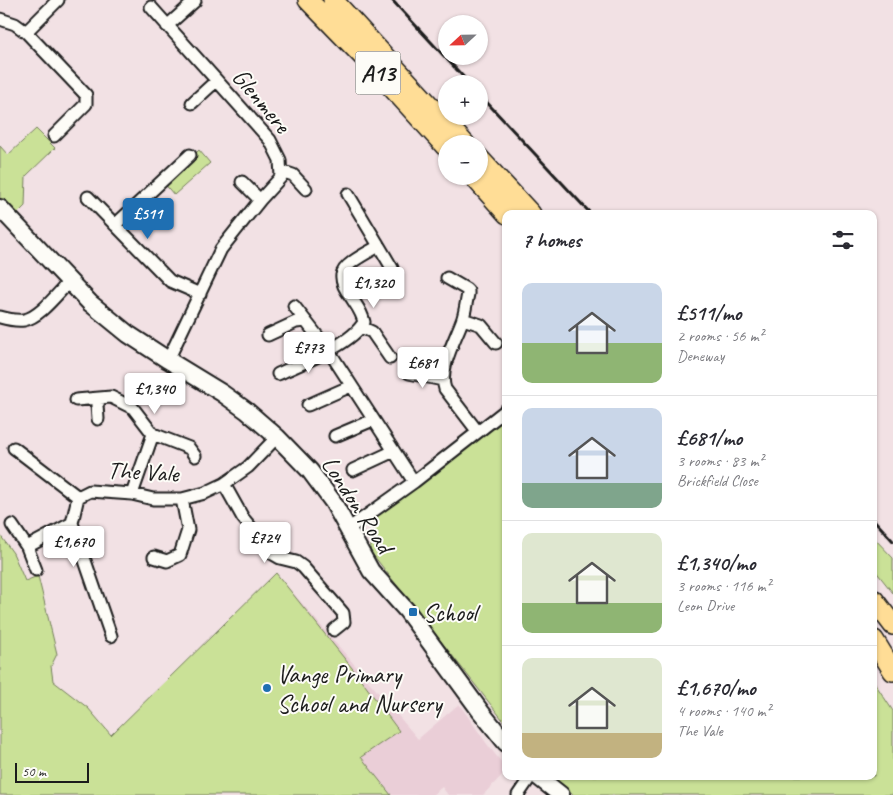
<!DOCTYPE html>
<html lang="en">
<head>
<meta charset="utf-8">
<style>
  body { margin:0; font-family:Caveat,sans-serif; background:#f2f2f3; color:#2b2b33; height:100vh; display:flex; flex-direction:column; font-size:19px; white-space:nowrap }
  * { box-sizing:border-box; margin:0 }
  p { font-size:16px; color:#7c7c81 }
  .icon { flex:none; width:28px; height:28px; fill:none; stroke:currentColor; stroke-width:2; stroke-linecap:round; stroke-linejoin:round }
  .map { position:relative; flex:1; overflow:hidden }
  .side { position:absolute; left:502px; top:210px; width:375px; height:570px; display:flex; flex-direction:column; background:#fff; border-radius:10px; box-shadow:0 1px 4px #0004 }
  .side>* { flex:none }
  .needle { width:32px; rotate:248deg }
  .tools { position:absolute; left:438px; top:15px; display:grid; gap:10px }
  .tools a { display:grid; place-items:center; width:50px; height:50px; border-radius:50%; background:#fff; box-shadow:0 1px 4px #0004; font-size:25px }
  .scale { position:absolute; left:15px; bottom:12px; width:74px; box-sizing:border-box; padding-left:5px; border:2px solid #1c1c1c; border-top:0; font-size:14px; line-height:18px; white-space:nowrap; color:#1c1c1c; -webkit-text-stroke:4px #fdfcf7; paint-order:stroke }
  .price { position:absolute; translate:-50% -42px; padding:0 11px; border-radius:5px; background:#fff; color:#222; font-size:16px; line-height:32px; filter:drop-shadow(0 1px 2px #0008) }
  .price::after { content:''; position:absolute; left:50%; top:30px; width:15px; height:11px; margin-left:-8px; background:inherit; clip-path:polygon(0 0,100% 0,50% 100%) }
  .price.current { background:#1f6fb2; color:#fff }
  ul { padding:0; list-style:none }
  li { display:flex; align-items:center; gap:15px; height:125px; padding:0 20px }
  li+li { border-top:1px solid #e1e1e2 }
  li span { display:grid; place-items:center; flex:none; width:140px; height:100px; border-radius:10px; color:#555 }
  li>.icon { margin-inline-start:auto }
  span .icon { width:60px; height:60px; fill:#fffc; stroke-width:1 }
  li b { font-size:21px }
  h2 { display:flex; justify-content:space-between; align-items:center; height:60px; padding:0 20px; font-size:21px }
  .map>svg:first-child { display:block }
  .built { fill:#eaced7 }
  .green { fill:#cae197; stroke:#737e5a }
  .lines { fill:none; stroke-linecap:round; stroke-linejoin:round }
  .minor-casing { stroke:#1c1c1c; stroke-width:15 }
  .secondary-casing { stroke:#1c1c1c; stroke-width:20 }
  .trunk-casing { stroke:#1c1c1c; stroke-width:22 }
  .minor { stroke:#fdfcf7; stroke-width:11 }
  .secondary { stroke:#fdfcf7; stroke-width:16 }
  .trunk { stroke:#ffdd96; stroke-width:19 }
  .rail { stroke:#1c1c1c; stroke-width:3 }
  .poi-dot { fill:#1f6fb2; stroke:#fdfcf7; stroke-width:2 }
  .labels { text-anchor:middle; stroke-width:4; stroke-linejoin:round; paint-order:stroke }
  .shield { fill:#fdfcf7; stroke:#605f5e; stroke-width:1 }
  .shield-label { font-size:24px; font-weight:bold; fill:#1c1c1c }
  .street-label { font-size:25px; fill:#1c1c1c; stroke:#fdfcf7 }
  .poi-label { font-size:25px; fill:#1c1c1c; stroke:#fdfcf7; text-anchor:start }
</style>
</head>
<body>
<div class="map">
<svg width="893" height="795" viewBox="0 0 893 795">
  <rect width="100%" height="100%" fill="#f2e1e4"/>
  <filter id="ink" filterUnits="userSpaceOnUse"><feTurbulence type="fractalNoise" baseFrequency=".02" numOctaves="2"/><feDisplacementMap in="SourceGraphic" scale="10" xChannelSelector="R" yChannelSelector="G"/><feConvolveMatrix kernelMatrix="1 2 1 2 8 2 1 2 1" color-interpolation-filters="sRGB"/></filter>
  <g filter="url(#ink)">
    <!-- built -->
    <path class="built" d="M276,573L418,739L459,704L487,744L506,768V771L483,795H448L442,787L432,795H201L129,718Z"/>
    <!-- green -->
    <path class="green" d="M36,129L55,148L26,176L25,206L15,216L0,199V146L8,155Z
      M199,150L210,163L174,195L164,183Z
      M506,415V724L370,551L377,514Z
      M0,535L13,553L25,581L38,576L57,654L51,666L53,681L88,708L111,735L276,573L356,673L399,731L361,757L391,795H0Z
      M874,538L893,558V593L874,569Z
      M874,682L893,711V795H573L550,776H874Z"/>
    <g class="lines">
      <defs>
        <path id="minor" d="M151,7L270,140L280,160L281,177L260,200L221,249L168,360
          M0,19L15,24L26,32L86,95V104L54,136
          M167,26L195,1
          M26,32L58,0
          M192,103L216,81
          M281,171L293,175L306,189
          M242,182L260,200
          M348,194L379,246
          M88,197L170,281L200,294
          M115,225L190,155
          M447,278L466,289L468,291V294C466,303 465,313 462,321C455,340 438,370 445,389L478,432
          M294,306L329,351L414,482
          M0,317C7,319 16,321 24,320C40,317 57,294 69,282
          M463,319L481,325L496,343
          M361,327L372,332L390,358
          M268,335L296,322L306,321
          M409,373L443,380
          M278,374C302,363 351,345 364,322C361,310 357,307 351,297C347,292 341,283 342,275C343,264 369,252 379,246L392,268
          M76,400L111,397L133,408L153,434L132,494
          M308,405L351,386
          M98,419L97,405L101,398
          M153,434L189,448L195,456
          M335,436L373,420
          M14,448L78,497L90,491L132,494L153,499H182L205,493L224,484L248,467L277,437
          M353,470L394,451
          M224,484L243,518L273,554L280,558L296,562L303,567L343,613L344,622L334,630
          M78,497L72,523L111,636
          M12,525L27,547L36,570
          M348,529L414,482L506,410
          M27,547L72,523
          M154,557L167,561L180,555L188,530L182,499
          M518,795L531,776"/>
        <path id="secondary" d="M0,208L90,303L128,334L168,360L222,393L247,411L277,437L310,471L333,502L371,571L407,611L481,712L506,743
          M537,776L561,795"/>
        <path id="trunk" d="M308,0L378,72L446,147
          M333,0L465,144
          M479,158L531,214
          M473,176L507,214
          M874,600L893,625
          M874,640L893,671"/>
      </defs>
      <!-- minor casing -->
      <use href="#minor" class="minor-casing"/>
      <!-- secondary casing -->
      <use href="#secondary" class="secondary-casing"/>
      <!-- trunk casing -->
      <use href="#trunk" class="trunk-casing"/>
      <!-- minor -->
      <use href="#minor" class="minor"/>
      <!-- secondary -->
      <use href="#secondary" class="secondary"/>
      <!-- trunk -->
      <use href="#trunk" class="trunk"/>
      <!-- rail -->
      <path class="rail" d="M392,0L470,84
        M479,94L591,214
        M874,520L893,541"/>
    </g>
  </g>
  <!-- markers -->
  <g class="poi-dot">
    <rect x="408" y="607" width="10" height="10" rx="2.5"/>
    <circle cx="267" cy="688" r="5"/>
  </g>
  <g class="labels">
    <!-- shield labels -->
    <rect class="shield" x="355.5" y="51.5" width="45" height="43" rx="4"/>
    <g class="shield-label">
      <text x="378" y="81">A13</text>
    </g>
    <!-- street labels -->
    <g class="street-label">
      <text transform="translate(262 100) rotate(50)" y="9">Glenmere</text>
      <text transform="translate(143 471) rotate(3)" y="9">The Vale</text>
      <text transform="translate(358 504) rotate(57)" y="9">London Road</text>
    </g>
    <!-- poi labels -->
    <g class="poi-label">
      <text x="423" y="621">School</text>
      <text x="277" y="683">Vange Primary<tspan x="277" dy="29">School and Nursery</tspan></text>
    </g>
  </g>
</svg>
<div class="tools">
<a><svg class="needle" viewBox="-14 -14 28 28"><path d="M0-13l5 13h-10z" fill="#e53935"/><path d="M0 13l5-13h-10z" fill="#7c7c81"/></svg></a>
<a>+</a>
<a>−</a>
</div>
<div class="scale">50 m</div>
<b class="price current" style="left:148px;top:240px">£511</b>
<b class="price" style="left:374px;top:309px">£1,320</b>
<b class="price" style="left:309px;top:374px">£773</b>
<b class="price" style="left:423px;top:389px">£681</b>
<b class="price" style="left:155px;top:415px">£1,340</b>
<b class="price" style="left:265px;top:564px">£724</b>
<b class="price" style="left:74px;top:568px">£1,670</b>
<section class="side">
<h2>7 homes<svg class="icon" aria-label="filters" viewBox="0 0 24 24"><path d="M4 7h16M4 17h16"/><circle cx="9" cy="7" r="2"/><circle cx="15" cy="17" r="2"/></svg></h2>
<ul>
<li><span style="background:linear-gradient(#c9d6e8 60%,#8fb573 0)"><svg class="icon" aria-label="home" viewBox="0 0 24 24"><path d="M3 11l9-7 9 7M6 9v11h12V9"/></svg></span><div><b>£511/mo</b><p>2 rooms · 56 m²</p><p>Deneway</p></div></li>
<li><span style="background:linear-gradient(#c9d6e8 75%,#7fa58c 0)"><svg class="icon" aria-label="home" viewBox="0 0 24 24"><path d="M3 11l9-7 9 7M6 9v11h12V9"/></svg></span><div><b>£681/mo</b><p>3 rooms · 83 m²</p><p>Brickfield Close</p></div></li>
<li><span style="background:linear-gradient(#dfe7d0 70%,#8fb573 0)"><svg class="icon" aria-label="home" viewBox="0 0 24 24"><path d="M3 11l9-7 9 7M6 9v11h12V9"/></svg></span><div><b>£1,340/mo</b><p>3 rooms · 116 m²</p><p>Leon Drive</p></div></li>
<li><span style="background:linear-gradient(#dfe7d0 75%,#c2b280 0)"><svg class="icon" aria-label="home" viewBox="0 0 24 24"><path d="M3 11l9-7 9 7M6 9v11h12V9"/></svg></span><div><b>£1,670/mo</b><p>4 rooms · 140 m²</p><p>The Vale</p></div></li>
</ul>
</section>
</div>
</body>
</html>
